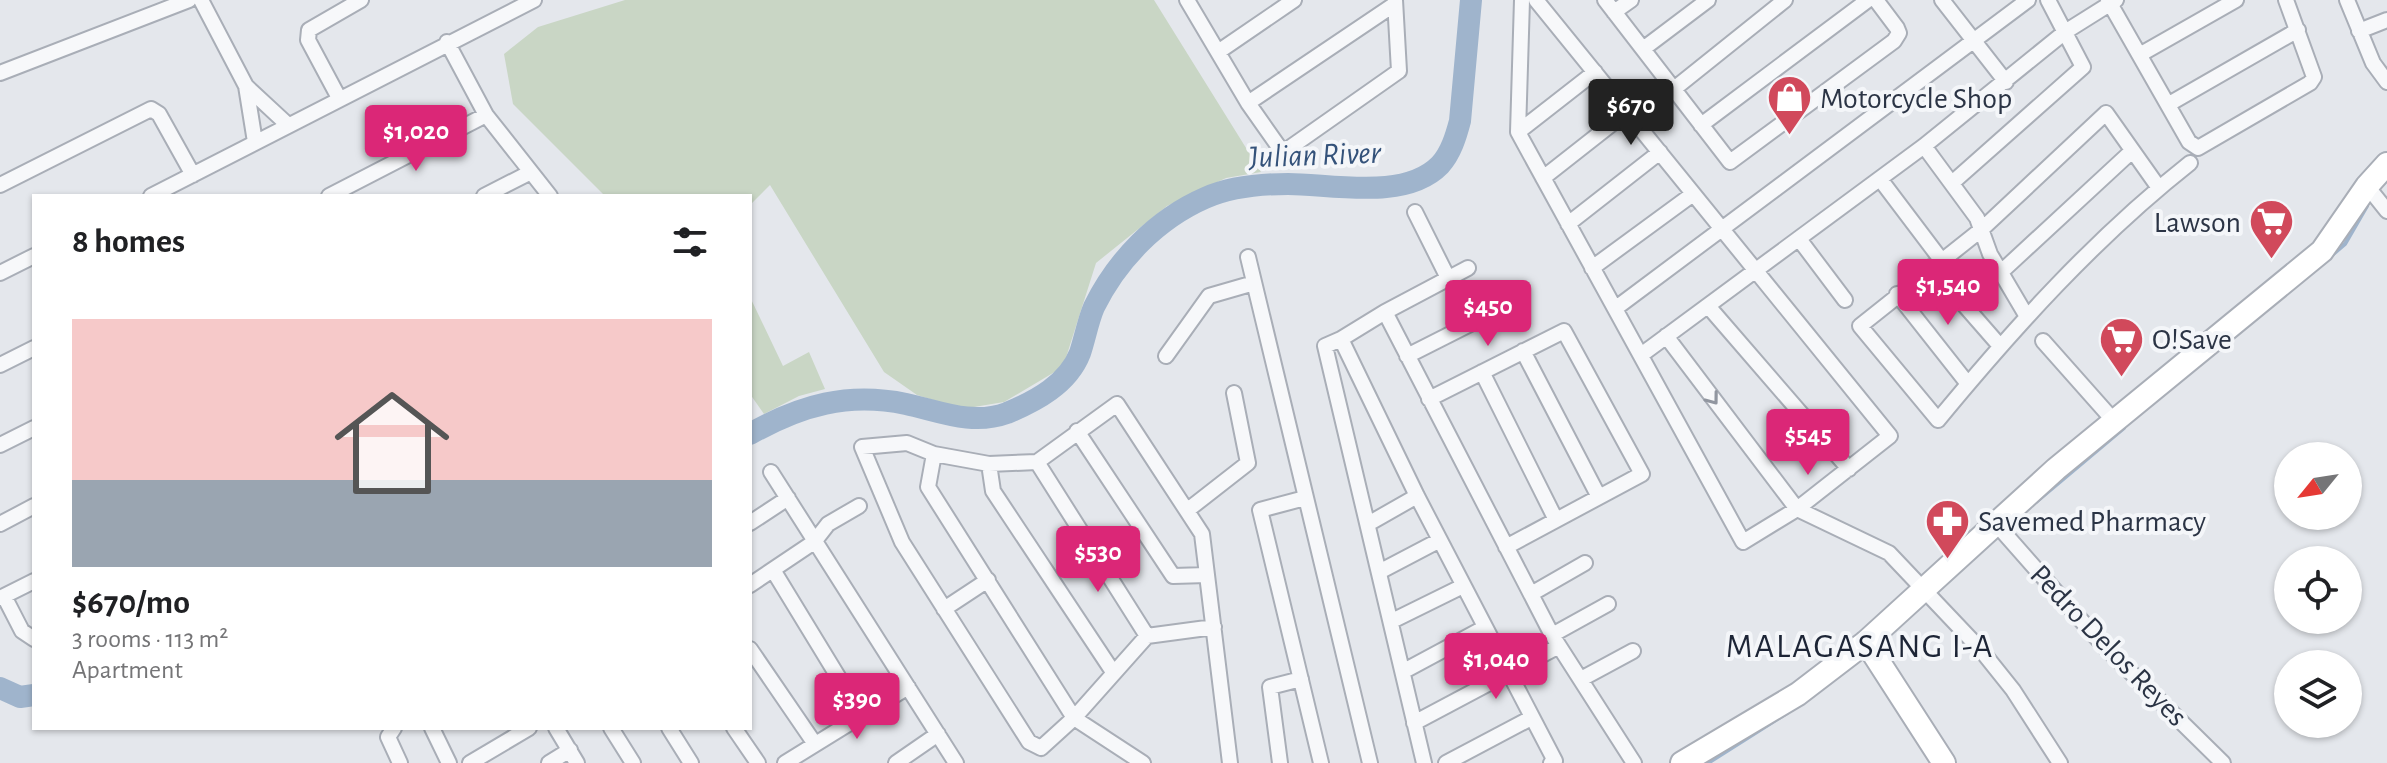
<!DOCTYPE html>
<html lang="en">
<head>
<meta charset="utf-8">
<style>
  body { margin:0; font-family:"Alegreya Sans",sans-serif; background:#f2f2f2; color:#202124; height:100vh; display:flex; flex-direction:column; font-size:30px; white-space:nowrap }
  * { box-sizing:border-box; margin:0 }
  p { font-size:26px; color:#757577 }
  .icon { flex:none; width:44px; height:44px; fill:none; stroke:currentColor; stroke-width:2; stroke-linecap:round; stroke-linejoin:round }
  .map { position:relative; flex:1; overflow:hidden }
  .side { position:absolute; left:32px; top:194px; width:720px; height:536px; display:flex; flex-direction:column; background:#fff; border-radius:0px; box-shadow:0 2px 6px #0004 }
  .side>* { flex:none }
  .needle { width:52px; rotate:240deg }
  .tools { position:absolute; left:2274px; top:442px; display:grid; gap:16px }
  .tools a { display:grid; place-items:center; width:88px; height:88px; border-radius:50%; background:#fff; box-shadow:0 2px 6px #0004; font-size:40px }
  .price { position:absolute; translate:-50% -68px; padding:0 18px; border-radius:8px; background:#db2777; color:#fff; font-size:26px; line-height:52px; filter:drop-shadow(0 2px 4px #0008) }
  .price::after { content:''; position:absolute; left:50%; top:48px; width:24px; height:18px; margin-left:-12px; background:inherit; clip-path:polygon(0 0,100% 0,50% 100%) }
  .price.on { background:#222; color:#fff }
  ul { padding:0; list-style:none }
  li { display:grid; align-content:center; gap:16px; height:424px; padding:0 40px }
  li+li { border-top:2px solid #e0e0e0 }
  li span { display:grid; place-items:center; height:248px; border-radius:0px; color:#555 }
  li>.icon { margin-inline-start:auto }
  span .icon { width:144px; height:144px; fill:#fffc; stroke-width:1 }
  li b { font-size:34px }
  h2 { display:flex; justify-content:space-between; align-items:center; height:96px; padding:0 40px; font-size:34px }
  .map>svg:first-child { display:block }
  .green { fill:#c9d6c5 }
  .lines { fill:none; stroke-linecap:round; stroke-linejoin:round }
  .stream { stroke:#9fb4cc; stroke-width:4 }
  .river { stroke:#9fb4cc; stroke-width:22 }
  .street-casing { stroke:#a9aeb7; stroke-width:18 }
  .secondary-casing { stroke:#a9aeb7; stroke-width:26 }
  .street { stroke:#f7f8fa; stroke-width:14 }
  .secondary { stroke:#fff; stroke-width:22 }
  .oneway { stroke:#9196a0 }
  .labels { text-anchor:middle; stroke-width:8; stroke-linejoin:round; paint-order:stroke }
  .poi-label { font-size:30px; fill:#2b3445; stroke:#f4f6f9; text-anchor:start }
  .street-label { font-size:30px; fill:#2b3445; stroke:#f4f6f9 }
  .water-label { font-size:32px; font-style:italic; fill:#34527a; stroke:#f4f6f9 }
  .quarter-label { font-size:34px; letter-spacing:2px; fill:#1d2536; stroke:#f4f6f9 }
</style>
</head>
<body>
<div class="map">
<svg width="2387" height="763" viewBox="0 0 2387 763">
  <rect width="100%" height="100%" fill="#e4e7ec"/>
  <!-- green -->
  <path class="green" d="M625,0H1154L1261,172L1226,178L1167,206L1096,263L1063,367L1004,402L962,409L917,395L884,372L770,185L750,205V196H605L513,104L504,54L538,27Z
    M750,297L783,366L809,352L825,389L799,396L764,414L750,394Z"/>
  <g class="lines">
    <!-- stream -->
    <path class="stream" d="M2331,256L2345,244L2367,206
      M2036,502L2124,428
      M1708,763L1787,713"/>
    <!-- river -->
    <path class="river" d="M750,434C801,405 848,392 906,404C939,411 972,426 1007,413C1036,401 1068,384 1080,353C1085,338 1088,321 1094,307C1117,260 1157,219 1205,198C1230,187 1260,184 1288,184C1331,184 1405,201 1440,165C1451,153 1456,136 1460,121L1471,0
      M0,688L20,697L34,695"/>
    <defs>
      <path id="street" d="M201,0L246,86L255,142
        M1187,0L1248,103L1281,150L1288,149L1399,71L1395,0
        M1522,0L1518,132L1743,542L1797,509L1890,436L1536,0
        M1605,0L1730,162L1894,41L1899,33L1897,28L1876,0
        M1942,0L2006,82
        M2108,0L2189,142L2198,148L2310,83L2314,77L2286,0
        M2347,0L2373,63L2387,82
        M1614,12L1631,0
        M2359,31L2387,20
        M447,42L486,115L550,196
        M1643,49L1708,0
        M1218,52L1294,0
        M2141,54L2236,0
        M0,73L189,0
        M246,86L288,125
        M339,98L308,40L309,30L361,0
        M1248,103L1395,4
        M2169,104L2298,30
        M1634,121L1785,0
        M1701,125L1868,0
        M1518,132L1595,72
        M1924,146L1977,218L1990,254L2026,315
        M1543,178L1627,112
        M1880,179L1942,261
        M1952,183L2083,67L2048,0
        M0,185L151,109L159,114L193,175
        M2367,186L2387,211
        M2159,188L2106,113L1982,229L1860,326L1938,420C2014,328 2095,238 2190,163
        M151,196L534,0
        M329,196L486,115
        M484,196L531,172
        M1415,212L1448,278
        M1568,224L1660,152
        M1799,239L1845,300
        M1248,257L1370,763
        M1931,267L2000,346
        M1468,268L1385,312L1552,635L1634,763
        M1592,268L1693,194
        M0,273L34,256
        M2000,273L2132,151
        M1897,294L1968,384
        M1708,306L1849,469
        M1616,308L2028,0
        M1666,336L1797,509L1889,553L1981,650L2013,690L2060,763
        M1341,339L1385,312
        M2043,341L2114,421
        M1523,351L1599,497
        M1641,355L1924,146L2065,32L2116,0
        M1166,356L1209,296L1254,283
        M1407,356L1492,313
        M0,365L34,348
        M1482,372L1556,520
        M1429,399L1564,331L1642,474L1506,547
        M1077,431L1173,576L1207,575
        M0,445L34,428
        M934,454L928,487L1074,718L1143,763
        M1037,462L1147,636L1074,718L1041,748L1029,742L902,542L862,447L907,443L934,454L989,464L1037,462L1117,404L1202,534L1230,763
        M989,464L993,491L1113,672
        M771,472L956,763
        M1305,498L1260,510L1321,763
        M1189,509L1248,463L1234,393
        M750,523L788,498
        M0,524L34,506
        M1368,524L1417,496
        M1998,526L2103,645L2223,763
        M773,570L862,716
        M1379,572L1440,540
        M750,585L814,542L828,524L859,506
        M1531,594L1585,563
        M4,596L22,631L34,639
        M0,598L34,581
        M944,609L988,580
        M1392,621L1463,586
        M1552,635L1608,604
        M1147,636L1214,627
        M750,649L815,744
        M1404,671L1484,628
        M1583,678L1633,651
        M1414,723L1559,646
        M394,728L388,737L400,763
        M432,728L449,763
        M556,728L577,763
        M611,728L633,763
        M669,728L691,763
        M734,728L758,763
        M470,763L529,728
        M549,763L570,750
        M785,763L908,687
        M896,763L938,734
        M1280,763L1270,687L1301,679
        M1424,763L1325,346L1341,339L1417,496L1555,761L1551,763
        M1446,763L1531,718"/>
      <path id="secondary" d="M1866,642L1944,763
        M1682,763L1798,694L1866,642L2056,469L2322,251L2367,186L2387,164"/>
    </defs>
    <!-- street casing -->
    <use href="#street" class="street-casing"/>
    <!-- secondary casing -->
    <use href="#secondary" class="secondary-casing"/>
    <!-- street -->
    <use href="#street" class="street"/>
    <!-- secondary -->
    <use href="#secondary" class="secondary"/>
  </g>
  <!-- one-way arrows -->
  <defs><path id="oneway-chevron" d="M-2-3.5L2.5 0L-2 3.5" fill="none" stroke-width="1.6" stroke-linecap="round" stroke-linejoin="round" transform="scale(2)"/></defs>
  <use class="oneway" href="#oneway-chevron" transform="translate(1713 399) rotate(53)"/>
  <!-- icons -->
  <defs>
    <symbol id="shop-pin" viewBox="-11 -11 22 30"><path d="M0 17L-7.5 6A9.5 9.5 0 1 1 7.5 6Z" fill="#d1495b" stroke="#f4f6f9"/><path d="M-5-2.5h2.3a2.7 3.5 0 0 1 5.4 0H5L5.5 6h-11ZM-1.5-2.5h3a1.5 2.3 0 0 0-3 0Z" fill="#fff"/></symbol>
    <symbol id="supermarket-pin" viewBox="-11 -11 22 30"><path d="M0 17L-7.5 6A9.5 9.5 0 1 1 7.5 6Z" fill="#d1495b" stroke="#f4f6f9"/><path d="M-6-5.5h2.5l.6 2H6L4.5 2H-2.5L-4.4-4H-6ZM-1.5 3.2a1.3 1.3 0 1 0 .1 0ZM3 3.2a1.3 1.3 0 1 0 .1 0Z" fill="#fff"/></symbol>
    <symbol id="pharmacy-pin" viewBox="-11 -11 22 30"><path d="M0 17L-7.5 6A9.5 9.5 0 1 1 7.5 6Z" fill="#d1495b" stroke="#f4f6f9"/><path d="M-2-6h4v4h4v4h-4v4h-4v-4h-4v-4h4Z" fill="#fff"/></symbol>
  </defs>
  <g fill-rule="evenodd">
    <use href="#shop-pin" x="1764" y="72" width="51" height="69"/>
    <use href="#supermarket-pin" x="2246" y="196" width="51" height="69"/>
    <use href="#supermarket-pin" x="2096" y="314" width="51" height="69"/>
    <use href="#pharmacy-pin" x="1922" y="496" width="51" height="69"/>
  </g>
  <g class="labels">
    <!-- poi labels -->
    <g class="poi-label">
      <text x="1820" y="108">Motorcycle Shop</text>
      <text x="2241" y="232" text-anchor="end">Lawson</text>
      <text x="2152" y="349">O!Save</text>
      <text x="1978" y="531">Savemed Pharmacy</text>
    </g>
    <!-- street labels -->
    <g class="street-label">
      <text transform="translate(2109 645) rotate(46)" y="10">Pedro Delos Reyes</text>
    </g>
    <!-- water labels -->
    <g class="water-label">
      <text transform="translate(1315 154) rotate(-2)" y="11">Julian River</text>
    </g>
    <!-- quarter labels -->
    <g class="quarter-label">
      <text x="1860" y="657">MALAGASANG I-A</text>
    </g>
  </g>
</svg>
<div class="tools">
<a><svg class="needle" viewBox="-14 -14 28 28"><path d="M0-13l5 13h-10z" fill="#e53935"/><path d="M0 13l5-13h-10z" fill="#757577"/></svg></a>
<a><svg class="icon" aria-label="locate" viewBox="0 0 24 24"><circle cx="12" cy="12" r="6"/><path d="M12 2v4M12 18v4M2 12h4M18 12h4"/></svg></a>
<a><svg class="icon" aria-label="layers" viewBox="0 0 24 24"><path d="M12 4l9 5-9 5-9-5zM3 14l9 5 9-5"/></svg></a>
</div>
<b class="price on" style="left:1631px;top:147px">$670</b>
<b class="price" style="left:416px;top:173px">$1,020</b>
<b class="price" style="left:1948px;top:327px">$1,540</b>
<b class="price" style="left:1488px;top:348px">$450</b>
<b class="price" style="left:1808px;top:477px">$545</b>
<b class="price" style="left:1098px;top:594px">$530</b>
<b class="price" style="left:1496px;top:701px">$1,040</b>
<b class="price" style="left:857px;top:741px">$390</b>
<section class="side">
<h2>8 homes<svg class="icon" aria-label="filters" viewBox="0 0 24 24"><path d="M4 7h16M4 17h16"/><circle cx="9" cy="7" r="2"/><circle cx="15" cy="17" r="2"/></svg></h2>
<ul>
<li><span style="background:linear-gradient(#f6c9c9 65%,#9aa5b1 0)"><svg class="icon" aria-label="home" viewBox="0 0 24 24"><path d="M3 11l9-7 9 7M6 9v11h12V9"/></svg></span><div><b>$670/mo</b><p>3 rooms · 113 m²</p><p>Apartment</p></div></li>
</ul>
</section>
</div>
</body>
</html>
